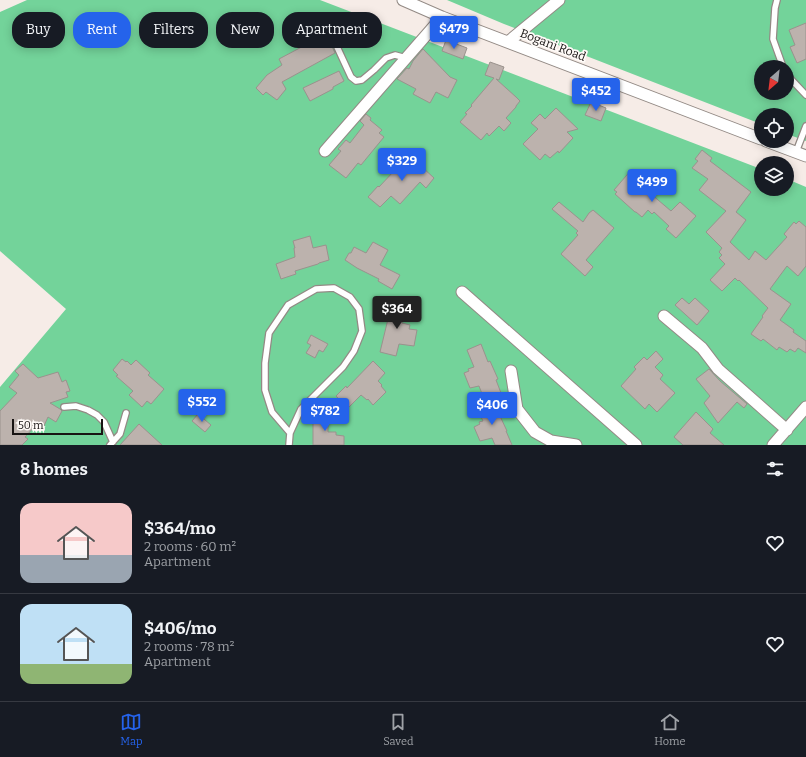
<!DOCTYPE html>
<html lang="en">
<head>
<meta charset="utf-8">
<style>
  body { margin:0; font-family:Bitter,serif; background:#20242c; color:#f1f3f6; height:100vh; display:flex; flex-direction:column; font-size:15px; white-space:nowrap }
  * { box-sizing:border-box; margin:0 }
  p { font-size:13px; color:#9ea1a6 }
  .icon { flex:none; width:22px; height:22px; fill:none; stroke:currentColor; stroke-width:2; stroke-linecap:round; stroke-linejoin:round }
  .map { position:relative; height:445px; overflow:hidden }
  .sheet { display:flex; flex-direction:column; background:#171b24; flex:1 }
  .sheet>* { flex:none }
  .hud { position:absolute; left:12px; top:12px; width:400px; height:36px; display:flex; gap:8px }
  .needle { width:26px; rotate:208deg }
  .fabs { position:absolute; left:754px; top:60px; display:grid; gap:8px }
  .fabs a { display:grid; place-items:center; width:40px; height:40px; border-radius:50%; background:#171b24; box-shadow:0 2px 10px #0003; font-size:20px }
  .scale { position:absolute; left:12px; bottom:10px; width:91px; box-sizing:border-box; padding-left:4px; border:2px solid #181413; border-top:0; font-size:11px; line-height:14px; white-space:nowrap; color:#181413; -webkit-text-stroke:3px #fffbf8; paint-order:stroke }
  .price { position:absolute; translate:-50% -34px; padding:0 9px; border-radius:4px; background:#2563eb; color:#fff; font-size:13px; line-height:26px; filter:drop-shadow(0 1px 2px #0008) }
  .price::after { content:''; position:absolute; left:50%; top:24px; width:12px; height:9px; margin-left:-6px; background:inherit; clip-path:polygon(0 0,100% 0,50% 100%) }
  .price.current { background:#222; color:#fff }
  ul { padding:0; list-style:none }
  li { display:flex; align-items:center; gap:12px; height:100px; padding:0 20px }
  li+li { border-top:1px solid #363941 }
  li span { display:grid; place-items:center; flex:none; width:112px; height:80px; border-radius:12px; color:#555 }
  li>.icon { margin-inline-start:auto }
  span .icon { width:48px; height:48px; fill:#fffc; stroke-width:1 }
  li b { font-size:17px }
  h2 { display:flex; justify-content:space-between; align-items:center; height:48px; padding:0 20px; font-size:17px }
  .tag { padding:0 14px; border-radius:16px; background:#171b24; box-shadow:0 2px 10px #0003; font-size:14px; line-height:36px }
  .tag.current { background:#2563eb; color:#fff }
  .dock { display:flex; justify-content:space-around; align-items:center; height:56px; border-top:1px solid #363941; background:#171b24; font-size:11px; color:#9ea1a6 }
  .dock a { display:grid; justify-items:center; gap:2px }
  .dock .current { color:#2563eb }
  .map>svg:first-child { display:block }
  .green { fill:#73d39a; fill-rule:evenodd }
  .building { fill:#bcb2ad; stroke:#9a928d }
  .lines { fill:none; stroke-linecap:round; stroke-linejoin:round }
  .lane-casing { stroke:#938a85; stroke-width:8 }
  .street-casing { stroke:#938a85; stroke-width:13 }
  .lane { stroke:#fff; stroke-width:5.5 }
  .street { stroke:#fff; stroke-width:11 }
  .labels { text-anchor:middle; stroke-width:3.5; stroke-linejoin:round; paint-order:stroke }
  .street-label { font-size:12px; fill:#181413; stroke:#fffbf8 }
</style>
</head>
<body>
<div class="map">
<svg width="806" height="445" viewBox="0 0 806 445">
  <rect width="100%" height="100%" fill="#f6ece7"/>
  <!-- green -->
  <path class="green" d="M27,0H320L761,169V189H787V179L806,187V445H0V387L66,309L0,251V12Z
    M447,0H806V141L787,134V115H761V124L504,24ZM761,67H787V93H761Z"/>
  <!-- building -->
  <path class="building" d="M806,23V59L797,63L790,47L795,45L789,30Z
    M317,24L329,43L330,42L335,53L282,82L286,89L277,100L266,92L263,95L256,88L267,75L282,65L279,59L311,42L304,31Z
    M446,40L467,48L463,59L442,51Z
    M423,49L450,77L457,80L448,98L436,92L430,103L413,94L416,89L397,79L407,68L409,69L413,61Z
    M490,62L504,67L499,80L496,79L516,97L520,101L516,106V107L506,118L511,123L504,131L499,126L489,136L487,133L481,140L460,122L467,114L465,113L472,106L471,105L494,78L485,75Z
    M339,71L344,81L333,87V89L310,101L303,88Z
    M591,102L606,108L601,121L585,115Z
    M556,108L578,129L567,132L573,138L559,153L558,151L550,158L545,154L540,160L523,144L538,129L531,123L540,114L545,119Z
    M366,114L371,118L370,120L382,130L379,133L384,137L361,165L358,163L346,178L329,165L341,151L338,149L346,140L350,143L364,125L360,121Z
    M702,150L712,158L710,161L751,192L736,212L746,220L730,242L749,260L755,251L766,260L787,237L784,234L794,222L796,224L799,221L806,227V266L798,276L787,266L770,289L791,304L780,320L794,330L793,332L806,341V353L798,348L795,352L790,349L787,352L779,347L777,350L763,339L761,341L751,334L763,317L762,316L768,308L739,280L738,281L735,278L722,291L710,280L725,264L719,258L722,255L719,252L722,248L706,232L726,211L699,190L708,179L692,168L698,161L695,159Z
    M409,155L434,178L426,188L420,182L400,204L391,196L380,207L368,197L378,186L379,187Z
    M632,169L640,176L644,172L652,179L646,184L654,191L651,194L671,211L680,202L696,216L676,238L666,229L669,226L654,212L652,214L648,210L642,217L636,212H635L615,194L617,192L614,190Z
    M559,202L583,222L589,213L593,210L614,228L586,260L593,267L585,276L561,254L578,235L576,233L578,231L552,209Z
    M310,236L313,248L326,245L329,260L319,263L318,264L295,271L296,274L281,279L276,264L295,257L294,248H295L293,241Z
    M373,242L388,250L380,265L400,275L392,289L378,281L379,279L357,268L345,260L349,253H351L354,247L366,253Z
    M682,298L689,304L695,298L709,311L697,325L675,305Z
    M391,301L407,305L402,323L410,325L409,329L417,330L414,346L399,344L396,356L380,352L389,315L388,314Z
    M311,335L328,344L323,352L319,350L315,358L306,353L311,345L307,343Z
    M481,344L488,362L490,361L498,379L496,380L501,393L484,399L479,386L470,388L464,373L469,371L468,369L474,367L467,350Z
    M656,351L663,359L655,367L663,375L660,379L675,393L657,412L649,404L645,409L621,386L636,369L634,367L644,357L647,360Z
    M122,359L126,362L127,361L131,365L136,360L150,373L148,375L164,389L151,404L147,401L142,407L129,395L133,391L116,376L118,375L113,370Z
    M373,361L385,373L378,381L382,385L381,386L386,392L373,405L368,399L367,400L361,395L348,408L336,396L346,386L347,388Z
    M23,364L38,378L58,372L62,382L66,380L70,391L66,392L68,397L50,403L60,409L62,411L56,422L48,417L43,428L37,424L25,437L28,439L22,445H0V411L17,393L9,387L19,375L15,371Z
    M709,369L720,381L747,404L744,408L737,402L718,423L704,403L710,396L696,379Z
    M493,401L507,431H506L512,445H495L492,438L480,441L474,427L480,424L479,422L483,421L477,409Z
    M696,412L713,429L710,433L724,445H683L674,437Z
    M313,413H328V432H336V435L344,436V445H313Z
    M198,414L211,425L205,432L192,421Z
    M139,424L162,445H120Z"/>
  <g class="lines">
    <defs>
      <path id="lane" d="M777,0L775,8L773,39L783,67
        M332,36L351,77L356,81L362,80L374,70L386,58L395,55L406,58
        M787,75L806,95
        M796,152L806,126
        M64,407L76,406L88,410L97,415L104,422L113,442
        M110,445L120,434L126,413
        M289,445L290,433L301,409L343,367L354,351L362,331L359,309L350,297L334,288L316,289L288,305L269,333L265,363V390L272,412L290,433"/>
      <path id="street" d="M403,0L442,17L761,139
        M508,42L559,0
        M766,141L806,156
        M325,151L442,17
        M462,292L636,445
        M664,316L702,348L718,369L787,430
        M511,371L517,409L535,432L551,441L576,445
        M773,445L806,407"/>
    </defs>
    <!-- lane casing -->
    <use href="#lane" class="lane-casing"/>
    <!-- street casing -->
    <use href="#street" class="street-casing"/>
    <!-- lane -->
    <use href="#lane" class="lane"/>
    <!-- street -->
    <use href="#street" class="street"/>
  </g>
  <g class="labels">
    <!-- street labels -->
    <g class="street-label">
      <text transform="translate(553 45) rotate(21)" y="4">Bogani Road</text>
    </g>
  </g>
</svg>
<div class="fabs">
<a><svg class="needle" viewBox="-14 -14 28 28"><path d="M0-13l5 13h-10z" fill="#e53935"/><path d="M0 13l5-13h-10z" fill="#9ea1a6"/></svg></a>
<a><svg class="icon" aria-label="locate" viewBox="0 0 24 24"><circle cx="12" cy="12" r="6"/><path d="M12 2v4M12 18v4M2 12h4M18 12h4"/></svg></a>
<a><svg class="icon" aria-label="layers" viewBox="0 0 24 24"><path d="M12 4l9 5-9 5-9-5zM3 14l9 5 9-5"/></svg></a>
</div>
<div class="scale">50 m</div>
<b class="price" style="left:454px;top:50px">$479</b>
<b class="price" style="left:596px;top:112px">$452</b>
<b class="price" style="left:402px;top:182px">$329</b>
<b class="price" style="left:652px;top:203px">$499</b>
<b class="price current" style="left:397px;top:330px">$364</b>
<b class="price" style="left:202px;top:423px">$552</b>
<b class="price" style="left:492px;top:426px">$406</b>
<b class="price" style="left:325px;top:432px">$782</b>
<div class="hud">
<a class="tag">Buy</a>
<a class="tag current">Rent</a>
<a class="tag">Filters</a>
<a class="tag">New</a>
<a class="tag">Apartment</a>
</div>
</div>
<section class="sheet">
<h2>8 homes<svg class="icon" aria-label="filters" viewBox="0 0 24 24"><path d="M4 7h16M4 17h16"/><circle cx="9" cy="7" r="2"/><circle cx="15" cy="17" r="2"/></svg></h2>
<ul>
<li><span style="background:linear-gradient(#f6c9c9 65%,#9aa5b1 0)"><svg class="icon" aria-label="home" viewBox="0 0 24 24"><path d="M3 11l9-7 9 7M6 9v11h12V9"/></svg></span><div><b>$364/mo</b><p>2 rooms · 60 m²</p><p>Apartment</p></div><svg class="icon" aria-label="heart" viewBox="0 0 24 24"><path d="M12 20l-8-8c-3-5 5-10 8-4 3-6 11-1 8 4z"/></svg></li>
<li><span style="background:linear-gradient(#bfe0f5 75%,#8fb573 0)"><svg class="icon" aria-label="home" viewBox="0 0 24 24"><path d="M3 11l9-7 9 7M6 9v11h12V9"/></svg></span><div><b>$406/mo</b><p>2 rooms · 78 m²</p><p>Apartment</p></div><svg class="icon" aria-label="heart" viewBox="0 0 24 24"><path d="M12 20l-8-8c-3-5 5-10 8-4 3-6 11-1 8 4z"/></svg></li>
</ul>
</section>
<nav class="dock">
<a class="current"><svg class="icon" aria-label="map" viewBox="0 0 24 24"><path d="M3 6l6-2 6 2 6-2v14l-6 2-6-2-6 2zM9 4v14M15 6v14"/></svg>Map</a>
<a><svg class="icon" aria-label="saved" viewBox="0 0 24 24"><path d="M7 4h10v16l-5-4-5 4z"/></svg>Saved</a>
<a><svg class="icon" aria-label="home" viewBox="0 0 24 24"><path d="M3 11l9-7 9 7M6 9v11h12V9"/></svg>Home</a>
</nav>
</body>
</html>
